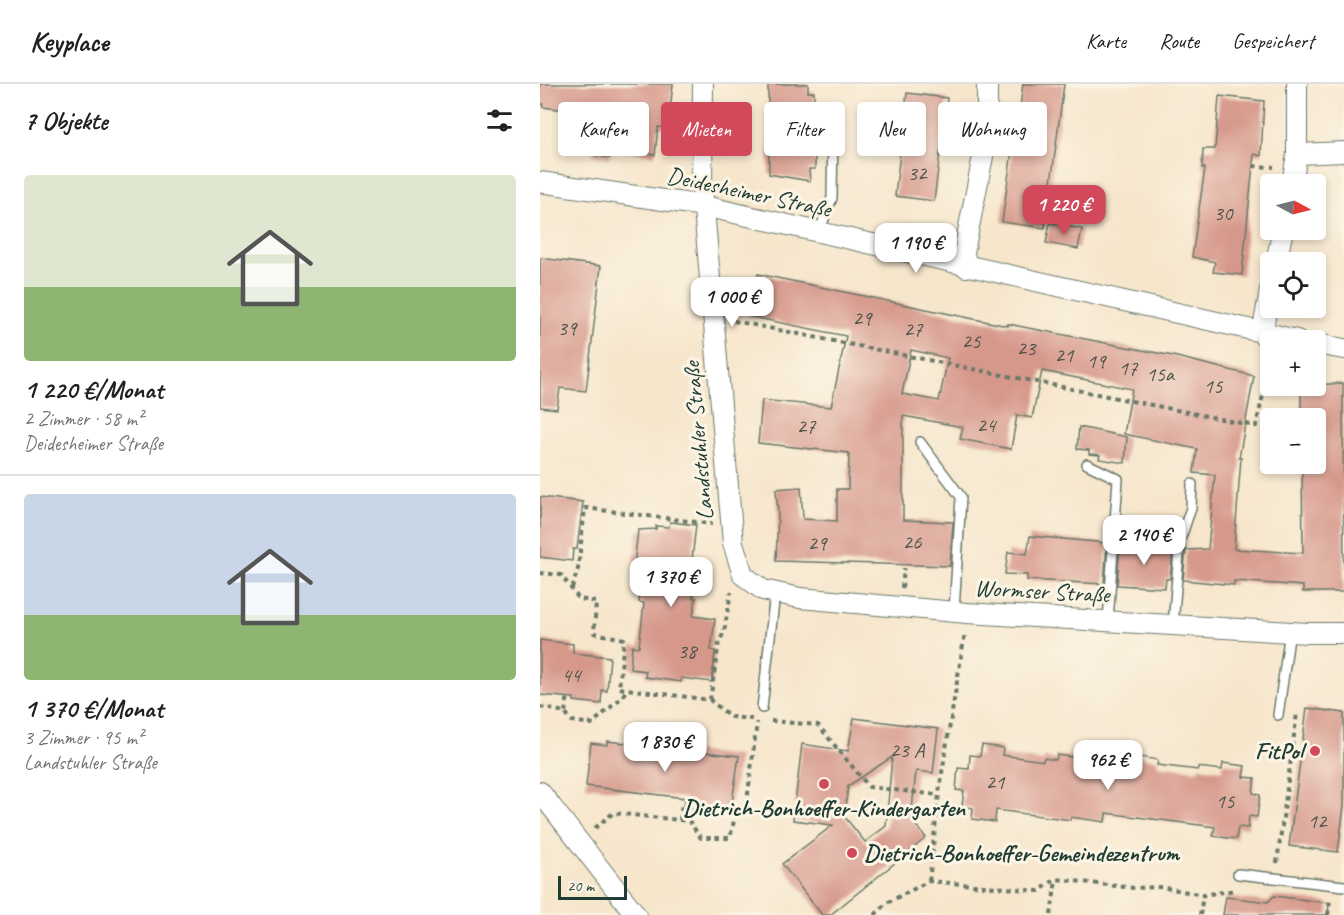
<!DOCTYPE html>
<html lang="de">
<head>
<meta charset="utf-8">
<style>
  body { margin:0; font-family:Caveat,sans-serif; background:#f6f6f6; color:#202124; height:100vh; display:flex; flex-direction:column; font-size:22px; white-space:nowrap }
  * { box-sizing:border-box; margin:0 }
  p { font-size:20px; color:#757577 }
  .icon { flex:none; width:33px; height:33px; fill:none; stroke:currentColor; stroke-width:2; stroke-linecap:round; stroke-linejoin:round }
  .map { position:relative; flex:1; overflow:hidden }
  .side { display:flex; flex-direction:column; background:#fff; width:540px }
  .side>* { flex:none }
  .banner { position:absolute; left:18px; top:18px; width:570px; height:54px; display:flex; gap:12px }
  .needle { width:39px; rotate:97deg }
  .fabs { position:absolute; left:720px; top:90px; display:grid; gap:12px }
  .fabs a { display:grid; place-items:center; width:66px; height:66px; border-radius:6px; background:#fff; box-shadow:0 3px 9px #0003; font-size:30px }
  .scale { position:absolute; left:18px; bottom:15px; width:69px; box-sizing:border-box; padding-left:6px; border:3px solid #1f3d34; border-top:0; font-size:16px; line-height:21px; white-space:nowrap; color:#1f3d34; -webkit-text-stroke:4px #fcf5e5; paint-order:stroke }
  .price { position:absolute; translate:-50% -51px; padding:0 14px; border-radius:12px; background:#fff; color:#222; font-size:20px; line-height:39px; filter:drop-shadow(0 2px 3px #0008) }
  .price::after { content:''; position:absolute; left:50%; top:36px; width:18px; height:14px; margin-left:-9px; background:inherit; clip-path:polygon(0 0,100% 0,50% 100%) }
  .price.on { background:#d1495b; color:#fff }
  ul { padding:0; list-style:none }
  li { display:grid; align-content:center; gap:12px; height:318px; padding:0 24px }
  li+li { border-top:2px solid #e0e0e0 }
  li span { display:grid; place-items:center; height:186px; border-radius:6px; color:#555 }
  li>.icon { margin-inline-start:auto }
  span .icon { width:108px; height:108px; fill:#fffc; stroke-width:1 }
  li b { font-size:26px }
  h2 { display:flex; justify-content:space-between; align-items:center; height:72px; padding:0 24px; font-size:26px }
  .pill { padding:0 21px; border-radius:6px; background:#fff; box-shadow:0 3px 9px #0003; font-size:21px; line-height:54px }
  .pill.on { background:#d1495b; color:#fff }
  header { display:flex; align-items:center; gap:36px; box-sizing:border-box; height:84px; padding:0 30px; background:#fff; border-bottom:2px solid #e0e0e0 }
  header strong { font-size:28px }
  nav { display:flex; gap:33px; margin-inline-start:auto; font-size:21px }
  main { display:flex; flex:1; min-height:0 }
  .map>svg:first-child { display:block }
  .building { fill:#d6988b; fill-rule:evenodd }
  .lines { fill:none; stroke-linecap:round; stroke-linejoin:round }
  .lane-casing { stroke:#6a7869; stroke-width:12 }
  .street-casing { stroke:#6a7869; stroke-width:22 }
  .path { stroke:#6a7869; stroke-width:4; stroke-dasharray:4.5 4.5; stroke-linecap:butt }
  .lane { stroke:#fff; stroke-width:9 }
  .street { stroke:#fff; stroke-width:20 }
  .poi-dot { fill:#d1495b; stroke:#fcf5e5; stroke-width:2 }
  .labels { text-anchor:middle; stroke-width:6; stroke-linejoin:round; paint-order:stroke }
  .number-label { font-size:21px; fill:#4d544a }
  .street-label { font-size:24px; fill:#1f3d34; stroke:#fcf5e5 }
  .poi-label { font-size:24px; font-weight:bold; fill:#1f3d34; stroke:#fcf5e5; text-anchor:end }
</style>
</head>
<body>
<header>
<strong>Keyplace</strong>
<nav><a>Karte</a><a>Route</a><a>Gespeichert</a></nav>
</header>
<main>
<section class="side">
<h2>7 Objekte<svg class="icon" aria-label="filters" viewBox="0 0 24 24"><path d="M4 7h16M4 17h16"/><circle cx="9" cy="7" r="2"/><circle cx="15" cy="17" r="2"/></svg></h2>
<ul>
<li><span style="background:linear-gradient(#dfe7d0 60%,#8fb573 0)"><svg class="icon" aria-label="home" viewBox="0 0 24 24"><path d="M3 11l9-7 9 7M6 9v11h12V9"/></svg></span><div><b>1 220 €/Monat</b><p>2 Zimmer · 58 m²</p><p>Deidesheimer Straße</p></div></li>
<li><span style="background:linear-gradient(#c9d6e8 65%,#8fb573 0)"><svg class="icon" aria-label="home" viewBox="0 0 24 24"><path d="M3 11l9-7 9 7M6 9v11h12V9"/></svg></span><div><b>1 370 €/Monat</b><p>3 Zimmer · 95 m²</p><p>Landstuhler Straße</p></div></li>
</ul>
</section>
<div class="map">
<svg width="804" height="831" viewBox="0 0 804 831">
  <rect width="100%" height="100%" fill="#fcf5e5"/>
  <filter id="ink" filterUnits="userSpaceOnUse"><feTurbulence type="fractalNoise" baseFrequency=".0167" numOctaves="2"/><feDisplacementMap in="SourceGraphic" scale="12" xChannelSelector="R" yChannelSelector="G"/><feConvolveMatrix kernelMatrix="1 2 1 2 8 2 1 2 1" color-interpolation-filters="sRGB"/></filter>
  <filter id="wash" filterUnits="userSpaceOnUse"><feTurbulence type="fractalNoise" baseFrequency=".008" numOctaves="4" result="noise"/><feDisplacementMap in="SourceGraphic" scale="24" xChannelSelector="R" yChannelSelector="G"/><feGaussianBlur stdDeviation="1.35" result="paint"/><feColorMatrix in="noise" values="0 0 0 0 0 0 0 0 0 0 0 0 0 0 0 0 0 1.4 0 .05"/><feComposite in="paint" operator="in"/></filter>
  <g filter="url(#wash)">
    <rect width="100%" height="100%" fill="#f6e6cc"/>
    <g id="blocks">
      <!-- building -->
      <path class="building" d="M0,0H133L128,44L118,43L115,71L71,65L70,74L53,71L58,30L3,23V20H0Z
        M228,0H268V8H274V26H268L269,67H275V85H269L270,97L229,90Z
        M483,0H524L505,144L462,138L476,39H478Z
        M367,9L407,14L394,117L355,112Z
        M679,12L724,17L721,72L714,70L702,191L673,188L675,178L652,173L665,84H662L663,65H675Z
        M510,139L542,145L538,165L506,159Z
        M0,174L61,182L46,307L20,304L17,325L0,323Z
        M218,190L468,242V240L633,272L714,292L699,374H701L694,465L763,469L762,380H776V334H761V302L803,299L804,508H763V502L694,497V501L643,496L646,466L668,465L675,391L654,389L657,365L584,350L592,305L502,287L492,334L477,331L471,365L420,355L423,343L363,332V436L413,438L410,482L236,477L238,430L236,405L261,403L263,435L297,437V405H308L309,369L218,359L222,316L291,323L306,252L208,232ZM371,266L408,274L399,317L362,310Z
        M539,343L587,353L585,379L559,375L560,371L549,370V366L537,365Z
        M0,413L43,418L37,465H33L32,477L0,473Z
        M130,438L156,441L152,476L158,477L153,514H156L153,532L175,535L171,566L175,567L172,598L141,594V598L105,593L106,587L90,585L92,562L99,563L104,519L99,518L101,492L97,491L98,483L94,482L98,446L116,445V442L129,443Z
        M490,452L567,459L564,500L487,496V491L465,490L468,468L487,470Z
        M580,460L633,464L630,495H626L625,504L577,501Z
        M0,556L33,560V569L70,573L67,607L62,606L61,620L34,617V614L0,611Z
        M767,624L804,629V722L798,768L749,762Z
        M314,634L398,645L393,689L376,687L371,735L386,754L290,831H282L242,780L293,741L253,736L262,660L308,667ZM352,673L346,742L325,758L304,732L308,702Z
        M67,657L199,672L192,718L190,717L188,729L144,723L145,714L46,702L51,659L67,661Z
        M442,661L463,664L462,671L503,677L504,674L516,676L517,671L539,674V680L573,685V679L582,680L583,676L593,677L594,672L618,676L617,681L658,686V683L682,686L683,679L705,682L703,693L715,694L713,709L720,711L717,733L709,732L708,744L698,743L696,755L673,752L675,743L566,729L565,738L531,733V736L456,726L455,738L432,735L433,724L422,722L424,707L416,706L418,684L429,685L430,671L440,672Z
        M734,812L789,819L788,831H683L686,813L728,818Z"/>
    </g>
  </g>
  <g filter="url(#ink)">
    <use href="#blocks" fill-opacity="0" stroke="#6a7869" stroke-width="1.5"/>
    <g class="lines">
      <defs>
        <path id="lane" d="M279,148L292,114L293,42
          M380,358L421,413L414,527
          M547,380L578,395L568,537
          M633,541L640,456L651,424L652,400
          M222,624L235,509
          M738,631L750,547
          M698,790L804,802"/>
        <path id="street" d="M163,0L162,102L193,459L203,491L223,506L260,514L427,529L768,549H804
          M757,70L804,68
          M0,98L164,122L757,256
          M752,100L757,70V0
          M736,178L743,146
          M426,183L424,168L447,52V0
          M722,250L730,206
          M776,260L804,265
          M0,708L96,831"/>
      </defs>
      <!-- lane casing -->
      <use href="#lane" class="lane-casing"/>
      <!-- street casing -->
      <use href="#street" class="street-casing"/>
      <!-- path -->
      <path class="path" d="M713,82L734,83
        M194,237L716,342L730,280
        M0,489L21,491L39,515L56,518L54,549L84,555L79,604L170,616L191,633L212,635
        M32,504L38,485L45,424L172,440
        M362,504L364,484
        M500,514L501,505
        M170,616L179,558L184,548L191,508
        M0,623L25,628L32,637L52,640L82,613L87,605
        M25,628L28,612
        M231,637L278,641L329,703L399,711
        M140,736L142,719
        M55,744L73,729L149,737L161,754H190L196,728L207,718L217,638
        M737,779L757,629
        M389,797L400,701L425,549
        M335,831L345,820L389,797L499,807L516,795L594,804L621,803L663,811
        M511,831L516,796
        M660,831L663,811L696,806
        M788,831L790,816"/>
      <!-- lane -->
      <use href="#lane" class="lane"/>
      <!-- street -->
      <use href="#street" class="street"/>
    </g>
  </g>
  <!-- markers -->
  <g class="poi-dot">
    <circle cx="775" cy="667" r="6"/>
    <circle cx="284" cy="700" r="6"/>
    <circle cx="312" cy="769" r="6"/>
  </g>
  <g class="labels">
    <!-- number labels -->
    <g class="number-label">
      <text x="377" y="96">32</text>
      <text x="683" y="136">30</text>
      <text x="322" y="241">29</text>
      <text x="27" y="251">39</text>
      <text x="373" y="252">27</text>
      <text x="431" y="264">25</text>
      <text x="486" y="271">23</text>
      <text x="524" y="278">21</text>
      <text x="556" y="284">19</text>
      <text x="588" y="291">17</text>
      <text x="620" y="297">15a</text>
      <text x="673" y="309">15</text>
      <text x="446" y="348">24</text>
      <text x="266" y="349">27</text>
      <text x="372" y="465">26</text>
      <text x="277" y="466">29</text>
      <text x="147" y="574">38</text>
      <text x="31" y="598">44</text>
      <text x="367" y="673">23 A</text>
      <text x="455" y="705">21</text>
      <text x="685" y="724">15</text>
      <text x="777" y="744">12</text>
    </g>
    <!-- street labels -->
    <g class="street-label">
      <text transform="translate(209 108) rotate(12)" y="8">Deidesheimer Straße</text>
      <text transform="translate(158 357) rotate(-95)" y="8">Landstuhler Straße</text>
      <text transform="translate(502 507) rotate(3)" y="8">Wormser Straße</text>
    </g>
    <!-- poi labels -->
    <g class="poi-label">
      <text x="763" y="675">FitPol</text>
      <text x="284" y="732" text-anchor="middle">Dietrich-Bonhoeffer-Kindergarten</text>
      <text x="324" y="777" text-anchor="start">Dietrich-Bonhoeffer-Gemeindezentrum</text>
    </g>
  </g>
</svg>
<div class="fabs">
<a><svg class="needle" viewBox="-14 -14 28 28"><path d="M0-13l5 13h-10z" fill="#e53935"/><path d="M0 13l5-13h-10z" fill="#757577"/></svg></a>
<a><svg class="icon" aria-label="locate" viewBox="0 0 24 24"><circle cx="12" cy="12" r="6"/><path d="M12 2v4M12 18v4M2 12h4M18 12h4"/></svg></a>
<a>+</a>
<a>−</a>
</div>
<div class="scale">20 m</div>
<b class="price on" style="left:524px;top:152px">1 220 €</b>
<b class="price" style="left:376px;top:190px">1 190 €</b>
<b class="price" style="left:192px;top:244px">1 000 €</b>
<b class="price" style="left:604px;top:482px">2 140 €</b>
<b class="price" style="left:131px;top:524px">1 370 €</b>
<b class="price" style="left:125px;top:689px">1 830 €</b>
<b class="price" style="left:568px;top:707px">962 €</b>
<div class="banner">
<a class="pill">Kaufen</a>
<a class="pill on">Mieten</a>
<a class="pill">Filter</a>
<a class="pill">Neu</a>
<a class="pill">Wohnung</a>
</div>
</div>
</main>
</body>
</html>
